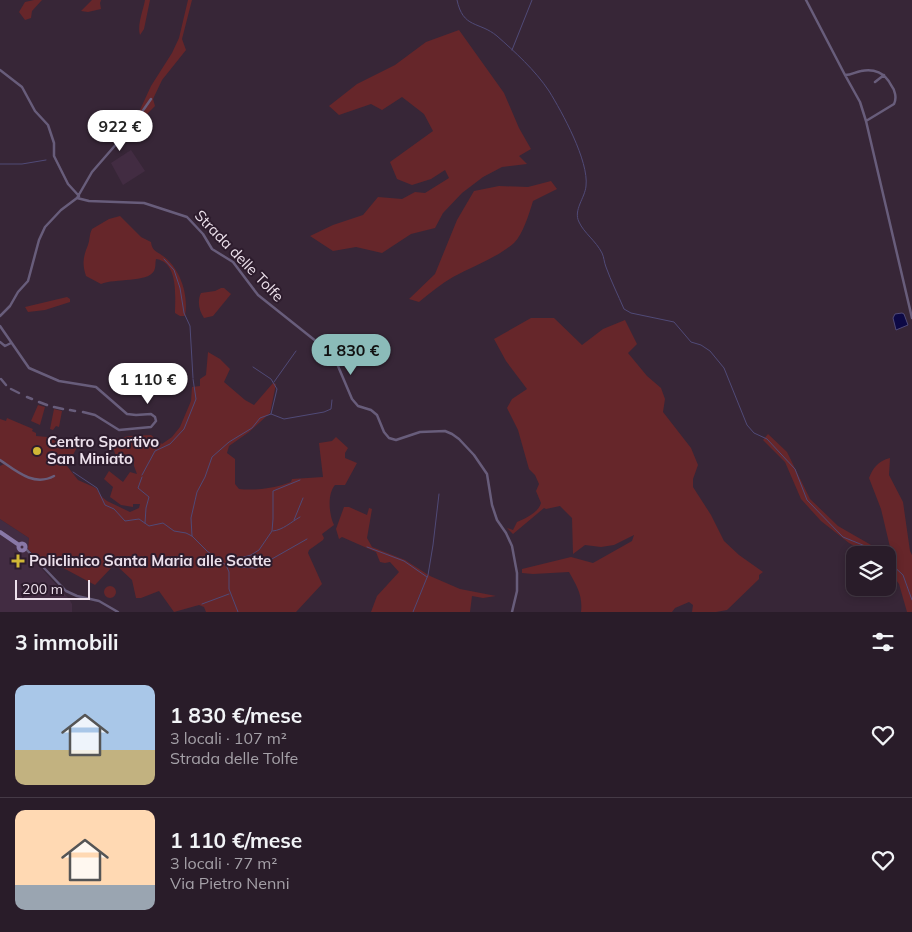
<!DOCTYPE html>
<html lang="it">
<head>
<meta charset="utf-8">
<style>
  body { margin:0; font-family:Mulish,sans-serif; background:#352935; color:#f1f3f6; height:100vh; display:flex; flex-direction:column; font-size:19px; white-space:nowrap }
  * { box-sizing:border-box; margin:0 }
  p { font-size:16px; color:#a5a1a8 }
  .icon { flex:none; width:28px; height:28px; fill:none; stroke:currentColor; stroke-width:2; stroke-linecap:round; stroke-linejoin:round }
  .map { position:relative; height:612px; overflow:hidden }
  .sheet { display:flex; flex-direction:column; background:#291c29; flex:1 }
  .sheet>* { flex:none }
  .tools { position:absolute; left:846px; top:546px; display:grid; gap:10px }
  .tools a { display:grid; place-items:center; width:50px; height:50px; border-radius:10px; background:#291c29; box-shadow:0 2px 8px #0003,0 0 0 1px #453a46; font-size:25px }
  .scale { position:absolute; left:15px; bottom:12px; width:75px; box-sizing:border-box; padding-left:5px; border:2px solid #ece0eb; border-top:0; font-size:14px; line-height:18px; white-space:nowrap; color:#ece0eb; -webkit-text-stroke:4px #2d1c2d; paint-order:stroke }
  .price { position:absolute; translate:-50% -42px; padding:0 11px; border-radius:18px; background:#fff; color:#222; font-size:16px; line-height:32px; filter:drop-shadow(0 1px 2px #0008) }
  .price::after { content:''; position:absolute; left:50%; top:30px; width:15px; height:11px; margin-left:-8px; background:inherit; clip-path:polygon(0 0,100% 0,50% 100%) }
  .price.on { background:#8bbbb9; color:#111 }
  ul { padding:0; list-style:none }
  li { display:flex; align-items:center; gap:15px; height:125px; padding:0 15px }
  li+li { border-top:1px solid #453a46 }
  li span { display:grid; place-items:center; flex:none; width:140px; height:100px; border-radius:10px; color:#555 }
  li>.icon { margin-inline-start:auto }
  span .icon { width:60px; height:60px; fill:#fffc; stroke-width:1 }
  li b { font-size:21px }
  h2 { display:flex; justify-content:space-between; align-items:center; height:60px; padding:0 15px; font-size:21px }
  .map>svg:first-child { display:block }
  .built { fill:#422c42 }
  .green { fill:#66262a }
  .water { fill:#0d0945; stroke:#504a77 }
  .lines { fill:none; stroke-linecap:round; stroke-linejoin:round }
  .stream { stroke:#504a77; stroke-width:1 }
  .street { stroke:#685d7b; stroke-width:2.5 }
  .secondary { stroke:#8978a7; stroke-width:4 }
  .poi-dot { fill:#d1b736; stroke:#2d1c2d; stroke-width:2 }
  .labels { text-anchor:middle; stroke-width:4; stroke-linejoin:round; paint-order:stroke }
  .street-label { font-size:15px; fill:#ece0eb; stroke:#2d1c2d }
  .poi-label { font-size:15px; font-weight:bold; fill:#ece0eb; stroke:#2d1c2d; text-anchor:start }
</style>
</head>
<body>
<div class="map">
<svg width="912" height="612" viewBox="0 0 912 612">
  <rect width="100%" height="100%" fill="#372637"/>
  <!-- built -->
  <path class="built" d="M131,150L145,171L123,185L111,163Z
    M0,519L29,538L28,548L42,569L69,599L72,604V612H0Z"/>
  <!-- green -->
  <path class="green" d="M34,0H42L32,11L31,18L25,20L19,12L25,2Z
    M92,0H101L100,3L101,9L88,12L81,11Z
    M145,0H150L144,29L140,35C137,25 143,11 145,0Z
    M188,0H192L182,39L186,50L162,80L153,99L155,106L142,119L139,112L151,86L172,53L179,38Z
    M459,30L504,93L519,128L531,149L519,156L527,164L502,167L483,177L462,193L443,213L435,228L411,234L382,253L356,247L333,251L310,236L333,225L363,215L378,197L402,199L415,192L425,193L449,178L445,170L431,179L412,185L397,179L390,162L433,131L424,114L402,97L382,110L371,104L339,115L329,106L357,84L395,65L426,42Z
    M551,181L557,189L533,201C529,214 523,234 514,243C497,258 473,266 453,277C441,284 430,293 419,302L409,299L435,274L457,220L474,191L499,186L528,187Z
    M120,216L141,237L151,242C152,251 156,251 163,256C180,268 189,295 185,316H180L175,313C175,298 179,262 156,259C155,263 156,267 154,271C147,283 115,278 101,284L86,276C82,264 83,257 88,245C90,240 89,235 92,229L109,219Z
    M221,288H224L231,294L213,316L204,318C199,311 197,301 201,293L215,291Z
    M67,297L70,299V302L45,310L28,312L25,307Z
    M531,318H554L582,345L603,329L625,320L637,344L628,353L647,376L661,388L665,399L663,412L691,448L698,465L693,479V487L711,515L724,541L739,555L763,572L759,575V579L727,610L716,612H692L693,605L689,602L675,608L672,612H581C583,596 577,586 569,572L533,574L522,573V569L571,557L593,563L632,541L634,535L614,545L601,547L585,545L573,554L572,518L560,506L546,509L544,508L513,534L507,528L513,530L517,522C526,518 538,513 541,503L536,491L539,484L535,475L529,469L518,430L507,408L512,399L527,389L506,361L494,339Z
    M208,352L220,359L230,369L224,382L245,400L254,405L273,383L276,384L270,413L249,432L229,446L227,453L235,459V484L239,489C256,491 275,488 291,482L292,479L323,477L319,443L332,441L336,437L348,448L345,453V458L357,463L345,485H335C327,494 329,515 334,525L322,534L324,538L323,540L309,550L308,553L322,584L296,612H206L204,607L199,605L174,612L159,591L141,598H136L132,580L116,565L112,567L95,585L54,563L44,566L28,549L29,538L0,519V466L4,464L0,462V419L6,421L7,418L33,429L32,431L36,433V436L81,440L67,466L78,480L96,488L102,497L107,501L130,512L139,508L140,504H133V507L121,505L110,497L113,487L104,479L109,471L123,482L130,472L137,474L134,466V460L116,457L111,440L129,436L151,435L162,444L172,437L180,427L191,401L192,387L200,386V379L206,375Z
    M38,405L45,407L40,425L31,421Z
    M54,409L62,411L59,427L56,426L53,430L50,429Z
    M768,434L787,452L810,499L838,526L885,553L890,547L881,509L869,478C873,468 878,461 890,458L889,475L903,502L910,551L912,555V612H907L899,584L888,569V555H871L849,543L821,521L801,499L785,462L763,440Z
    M344,507H349L367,515L369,508L372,509L367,538L372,547L405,560L430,576L460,589L496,596L483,598L472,596L470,612H371L377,596L399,572L390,562L385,563L380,562L376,552L342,537L339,539L336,529Z
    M104 592a6 6 0 1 1 12 0a6 6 0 1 1-12 0Z"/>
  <!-- water -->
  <path class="water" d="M902,313L904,314L908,325L896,330L893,318L895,314Z"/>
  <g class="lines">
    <!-- stream -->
    <path class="stream" d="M457,0C463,29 479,21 497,36C515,52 535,70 549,91C562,112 589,161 586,186C585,198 573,210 579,222C584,233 596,241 602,253C604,257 604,262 606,267C611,281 618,295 624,309L631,313L674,322L691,342L701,345L710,351L724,368L747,425L754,433L767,439L795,469L807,500L843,537L875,550L881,555
      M512,50L532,0
      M0,164H22L46,160
      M164,259L174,270L180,288L184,313L190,326L193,378
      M274,382L296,351
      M271,414L284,419L324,412L331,409L332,400
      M73,472L97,488L105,505L114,509L125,521L139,519L149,526L163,523L174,531L186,533L192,536L207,551L226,565L229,572V589L238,612
      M142,475L155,451L170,444L184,429L196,399L193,379
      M142,477L138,488L149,497L146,508L145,523
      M294,520L303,498
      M273,531C283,530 291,522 300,517
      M192,536L191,518L197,492L205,477L212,457L229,442L252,428L260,418L271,414L277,389L271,379L253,367
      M367,547L404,561L427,577
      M888,561L903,575L912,600
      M231,563L239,567L256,568L307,539
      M227,565L233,560L251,555L259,550L272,531L273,519V491L300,480
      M202,604L229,594
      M413,612L428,575L433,545L439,494"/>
    <!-- street -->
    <path class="street" d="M806,0L845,75C852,75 855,72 861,71C874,68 885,73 891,85C895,90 897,98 894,104L866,121L912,318
      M0,70L22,87L35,111L48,125L54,143V156L68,184L79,196
      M845,75L860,102L866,121
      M875,82L884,75
      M77,198L89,201L144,203L187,217L203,234L212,249L233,262L258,295L317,342L335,359L352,399L358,406L371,410L377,415L384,432L389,438L396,440L420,432L445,431L452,434L459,439L474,455L487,474L492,505L497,520L506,533L512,546L517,573V591L512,612
      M0,316L10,306L18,292L28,281L39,240L45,227L61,210L77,198L92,172L132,126L151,99
      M0,326L29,368L59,381L96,387L127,414L136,415L151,414L155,417L156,421L151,427L119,430L95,415L83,412
      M0,342L5,346L11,343
      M1,379L6,385
      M11,389L19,393
      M27,397L32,399
      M39,402L47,405
      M54,407L63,409
      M70,410L75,411
      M0,460C16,471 34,487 54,476
      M25,548L66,591L77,596L99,601L118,612"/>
    <!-- secondary -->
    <path class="secondary" d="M0,532L19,545
      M18.5 547a3.5 3.5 0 1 1 7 0a3.5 3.5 0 1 1-7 0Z"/>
  </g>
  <!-- markers -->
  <g class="poi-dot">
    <circle cx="37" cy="451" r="5"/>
    <path d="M15.5 553.5h5v5h5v5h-5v5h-5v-5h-5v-5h5z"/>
  </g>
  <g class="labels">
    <!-- street labels -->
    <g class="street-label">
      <text transform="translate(239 256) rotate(46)" y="5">Strada delle Tolfe</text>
    </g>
    <!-- poi labels -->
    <g class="poi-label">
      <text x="47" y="447">Centro Sportivo<tspan x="47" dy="17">San Miniato</tspan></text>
      <text x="29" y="566">Policlinico Santa Maria alle Scotte</text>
    </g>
  </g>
</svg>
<div class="tools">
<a><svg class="icon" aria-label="layers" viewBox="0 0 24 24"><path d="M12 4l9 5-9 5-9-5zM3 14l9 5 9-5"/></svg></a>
</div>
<div class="scale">200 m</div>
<b class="price" style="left:120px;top:152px">922 €</b>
<b class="price on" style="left:351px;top:376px">1 830 €</b>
<b class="price" style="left:148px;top:405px">1 110 €</b>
</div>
<section class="sheet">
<h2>3 immobili<svg class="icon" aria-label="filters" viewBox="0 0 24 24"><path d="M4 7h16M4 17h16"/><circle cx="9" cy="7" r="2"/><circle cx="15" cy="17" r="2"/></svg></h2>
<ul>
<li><span style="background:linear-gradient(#a9c7e8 65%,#c2b280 0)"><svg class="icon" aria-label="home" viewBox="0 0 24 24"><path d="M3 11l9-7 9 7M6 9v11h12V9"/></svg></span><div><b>1 830 €/mese</b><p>3 locali · 107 m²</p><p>Strada delle Tolfe</p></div><svg class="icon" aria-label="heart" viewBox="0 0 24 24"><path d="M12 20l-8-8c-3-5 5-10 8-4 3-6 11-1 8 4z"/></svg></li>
<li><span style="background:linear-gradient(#ffd9b3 75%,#9aa5b1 0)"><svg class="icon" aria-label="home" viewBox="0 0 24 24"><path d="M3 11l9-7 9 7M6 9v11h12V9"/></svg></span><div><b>1 110 €/mese</b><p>3 locali · 77 m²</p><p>Via Pietro Nenni</p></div><svg class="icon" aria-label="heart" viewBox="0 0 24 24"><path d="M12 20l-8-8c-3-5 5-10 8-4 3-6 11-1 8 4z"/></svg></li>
</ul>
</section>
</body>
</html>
